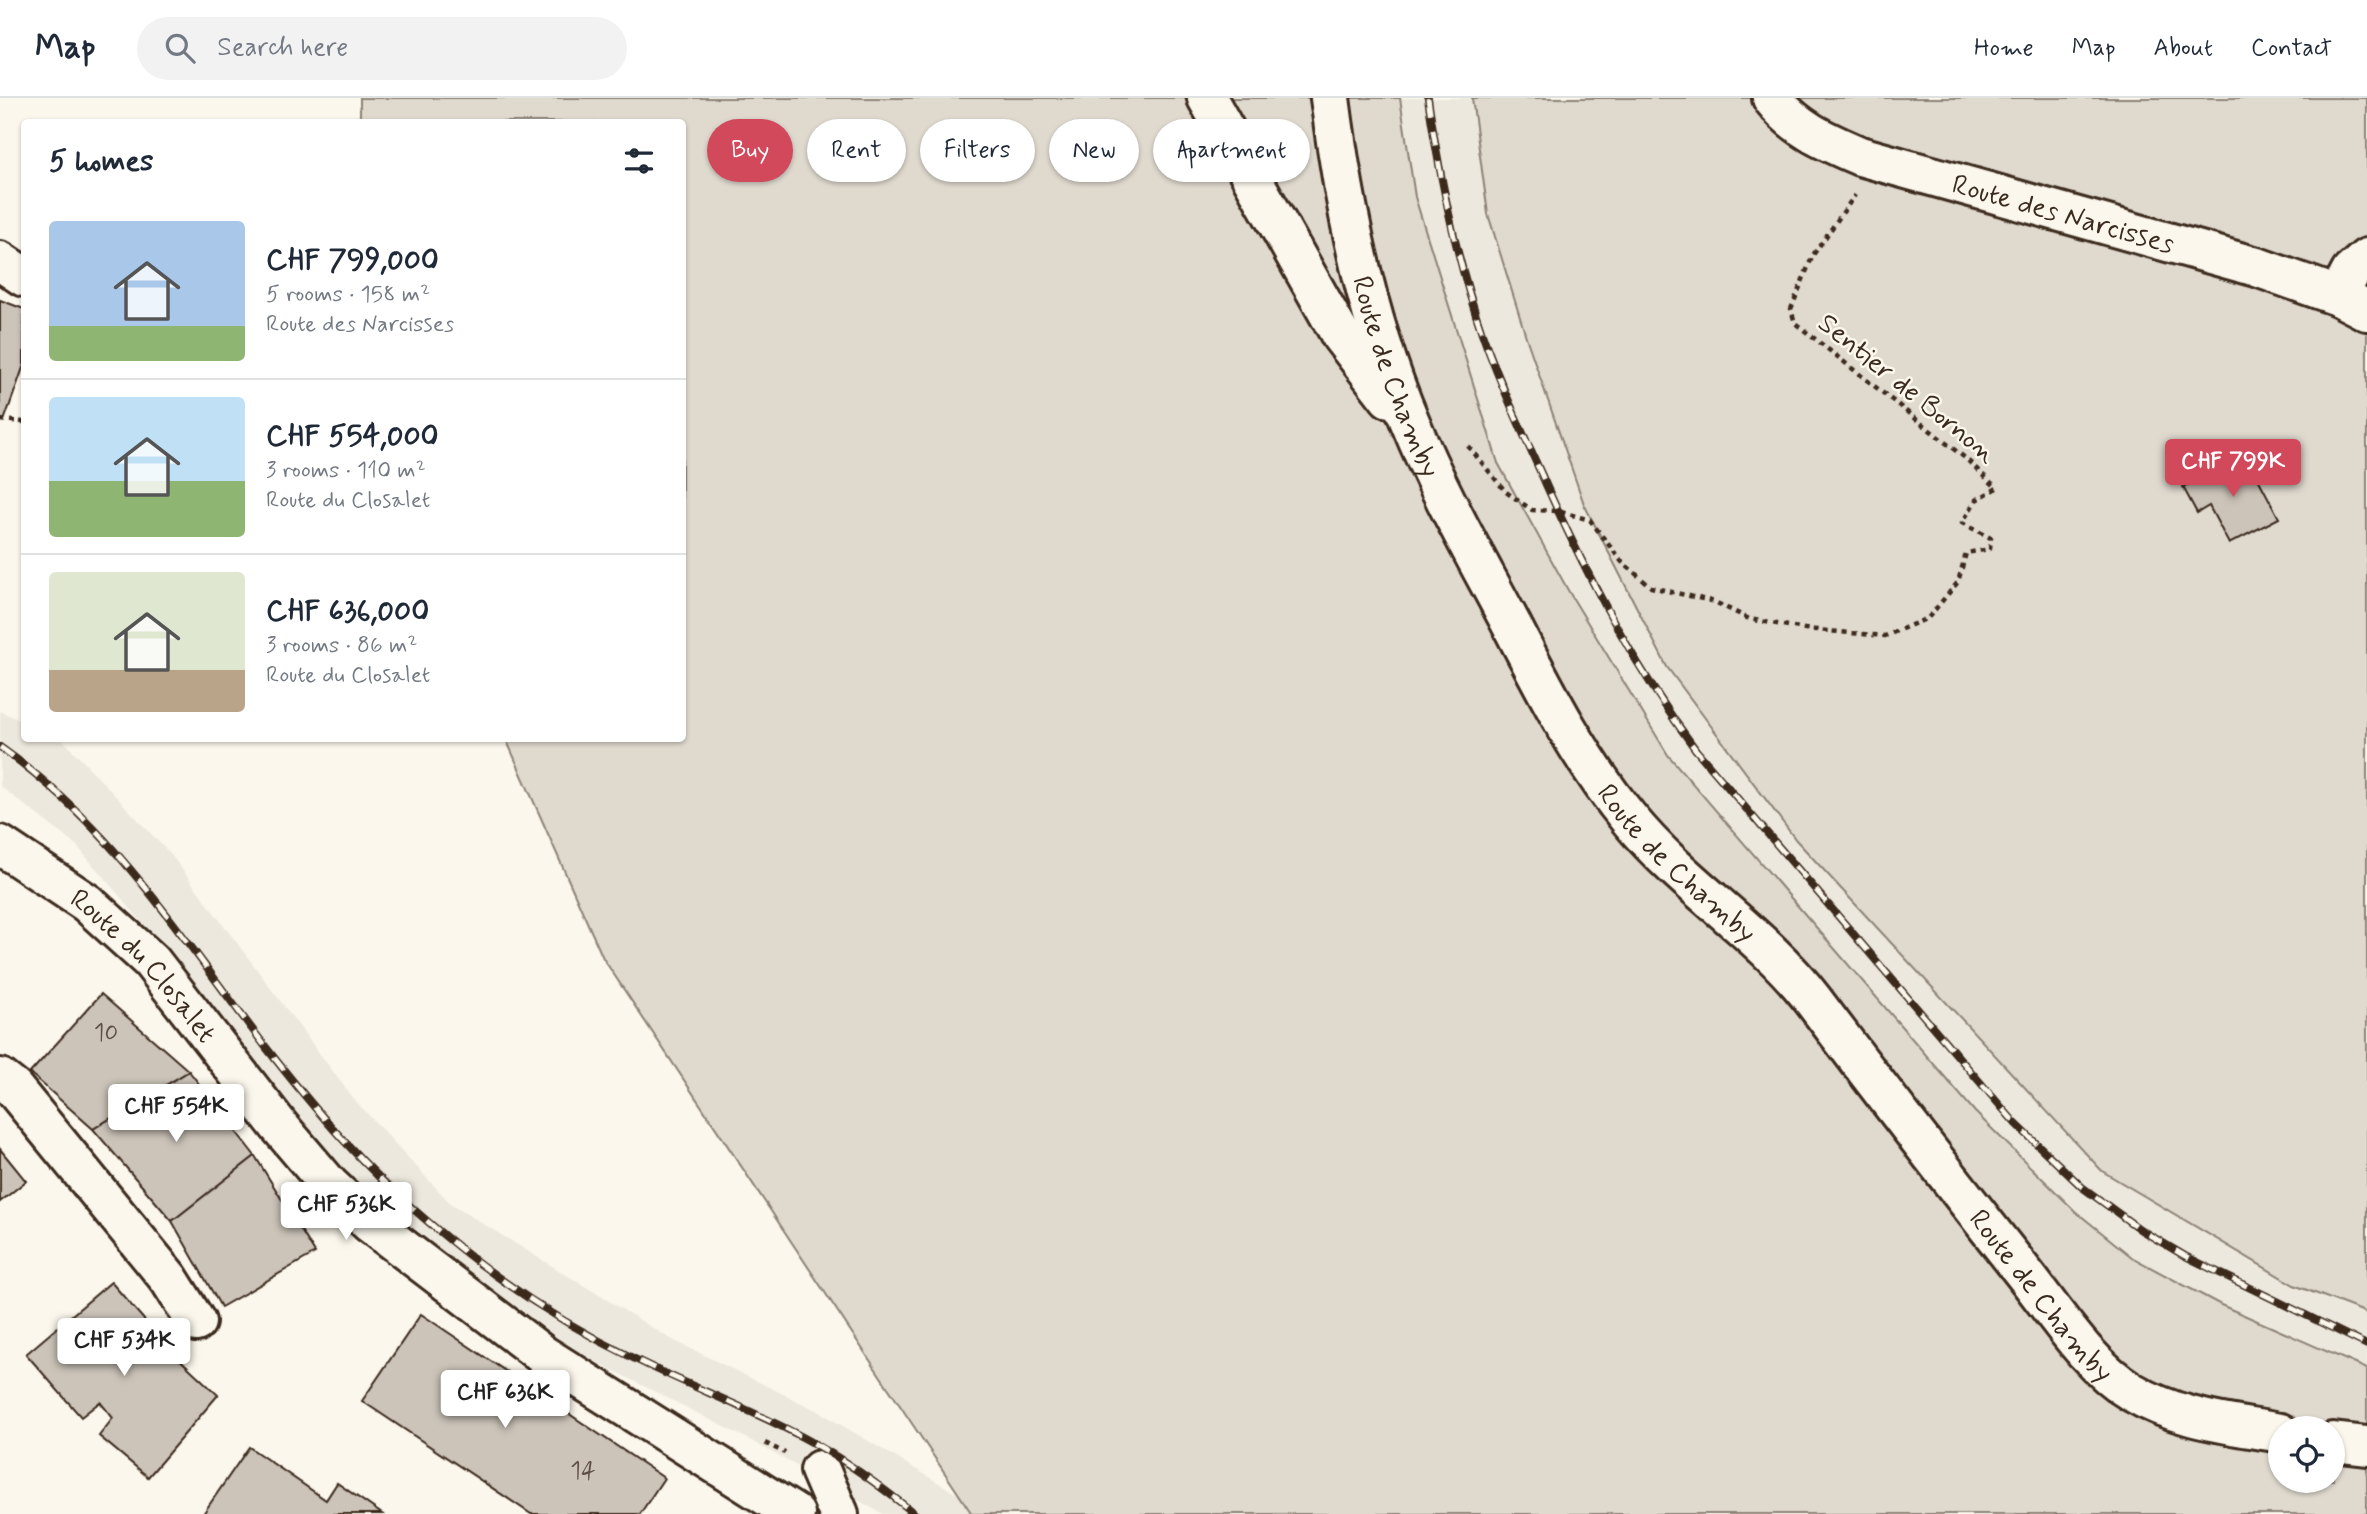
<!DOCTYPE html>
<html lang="en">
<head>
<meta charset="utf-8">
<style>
  body { margin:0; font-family:Mynerve,sans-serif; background:#f2f2f3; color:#1f2937; height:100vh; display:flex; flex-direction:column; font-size:26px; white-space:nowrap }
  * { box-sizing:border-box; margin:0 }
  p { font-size:23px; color:#747a83 }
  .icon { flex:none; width:38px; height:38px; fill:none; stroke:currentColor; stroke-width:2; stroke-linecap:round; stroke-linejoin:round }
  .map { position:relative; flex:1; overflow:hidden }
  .side { position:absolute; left:21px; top:21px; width:665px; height:623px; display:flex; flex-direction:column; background:#fff; border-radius:7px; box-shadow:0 2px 5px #0004 }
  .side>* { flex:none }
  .guide { position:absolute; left:707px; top:21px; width:665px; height:63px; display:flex; gap:14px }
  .fabs { position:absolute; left:2268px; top:1318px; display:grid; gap:14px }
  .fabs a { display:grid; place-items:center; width:77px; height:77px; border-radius:50%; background:#fff; box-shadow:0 2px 5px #0004; font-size:35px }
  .price { position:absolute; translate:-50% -60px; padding:0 16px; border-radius:7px; background:#fff; color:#222; font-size:23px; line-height:46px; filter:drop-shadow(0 2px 4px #0008) }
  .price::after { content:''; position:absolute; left:50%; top:42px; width:21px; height:16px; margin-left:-10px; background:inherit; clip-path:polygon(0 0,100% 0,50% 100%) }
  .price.selected { background:#d1495b; color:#fff }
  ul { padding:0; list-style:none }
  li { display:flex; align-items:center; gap:21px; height:175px; padding:0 28px }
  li+li { border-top:2px solid #e0e1e3 }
  li span { display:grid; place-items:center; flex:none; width:196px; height:140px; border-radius:7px; color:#555 }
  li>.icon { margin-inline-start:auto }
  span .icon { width:84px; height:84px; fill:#fffc; stroke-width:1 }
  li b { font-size:30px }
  h2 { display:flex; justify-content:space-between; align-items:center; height:84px; padding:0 28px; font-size:30px }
  .pill { padding:0 24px; border-radius:32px; background:#fff; box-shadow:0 2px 5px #0004; font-size:24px; line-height:63px }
  .pill.selected { background:#d1495b; color:#fff }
  header { display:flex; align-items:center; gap:42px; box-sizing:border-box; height:98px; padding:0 35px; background:#fff; border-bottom:2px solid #e0e1e3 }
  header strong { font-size:33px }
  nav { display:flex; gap:38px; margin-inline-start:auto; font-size:24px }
  .search { width:490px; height:63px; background:#f2f2f3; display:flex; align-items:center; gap:18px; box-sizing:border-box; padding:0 24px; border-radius:38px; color:#747a83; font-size:26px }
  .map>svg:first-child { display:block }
  .built { fill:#ede8dd }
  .green { fill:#dfd9ce; stroke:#8d8276; stroke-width:2; fill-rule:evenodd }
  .building { fill:#ccc4b9; stroke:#3b2a1e; stroke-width:2 }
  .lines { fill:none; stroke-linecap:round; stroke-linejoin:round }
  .minor-casing { stroke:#3b2a1e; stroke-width:44 }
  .path { stroke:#3b2a1e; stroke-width:4.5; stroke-dasharray:5 5; stroke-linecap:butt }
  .minor { stroke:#fbf7ec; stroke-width:38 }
  .rail-casing { stroke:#3b2a1e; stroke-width:8 }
  .rail { stroke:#fbf7ec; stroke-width:5; stroke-dasharray:16; stroke-linecap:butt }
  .labels { text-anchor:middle; stroke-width:5; stroke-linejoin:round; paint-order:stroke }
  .number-label { font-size:24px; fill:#5f5045 }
  .street-label { font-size:28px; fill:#3b2a1e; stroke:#fbf7ec }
</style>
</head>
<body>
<header>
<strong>Map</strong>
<div class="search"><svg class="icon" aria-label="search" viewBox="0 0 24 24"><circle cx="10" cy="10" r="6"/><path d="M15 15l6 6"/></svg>Search here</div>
<nav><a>Home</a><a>Map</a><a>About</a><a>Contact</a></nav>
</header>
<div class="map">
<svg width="2367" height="1416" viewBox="0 0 2367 1416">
  <rect width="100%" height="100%" fill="#fbf7ec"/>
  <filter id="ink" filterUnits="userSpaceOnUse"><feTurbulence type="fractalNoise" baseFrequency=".0143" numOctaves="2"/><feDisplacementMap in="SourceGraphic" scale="14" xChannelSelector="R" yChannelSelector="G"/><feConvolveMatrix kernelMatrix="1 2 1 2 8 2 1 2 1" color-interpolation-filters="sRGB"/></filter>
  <g filter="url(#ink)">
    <!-- built -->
    <path class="built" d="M1400,0H1472L1488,116L1584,406L1667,569L2294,1187L2367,1215V1271L2221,1207L2133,1160L2075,1113L1975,1014L1668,657L1569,494L1498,365L1415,99Z
      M0,613L24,624V640L63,642L172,758L352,999L451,1106L669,1240L818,1313L959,1397L972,1416H883L746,1340L565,1248L399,1131L282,1004L166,852L76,747L0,688Z"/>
    <!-- green -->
    <path class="green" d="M360,0H1400L1415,99L1498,365L1569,494L1668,657L1975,1014L2075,1113L2133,1160L2221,1207L2367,1271V1416H972L603,860L506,641L682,640V24H360ZM2280,1330H2333V1382H2280Z
      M1472,0H2367V1215L2294,1187L2102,1073L1796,742L1667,569L1584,406L1527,242L1488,116Z"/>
    <!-- building -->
    <path class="building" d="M0,202L24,211V267L4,323L0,321Z
      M2245,356L2279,420L2229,446L2209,408L2197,415L2183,389Z
      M101,896L189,973L93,1031L30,975Z
      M189,973L255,1058L172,1123L93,1031Z
      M0,1051L26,1083L0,1104Z
      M255,1058L315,1155L221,1209L172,1123Z
      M111,1184L173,1255L218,1297L148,1379L99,1338L113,1320L100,1304L81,1319L26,1256Z
      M421,1216L664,1380L640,1416H531L362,1303Z
      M249,1349L326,1402L337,1385L382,1416H203Z"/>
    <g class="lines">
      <defs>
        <g id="minor">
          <path d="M1207,0L1341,238L1389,300"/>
          <path id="s1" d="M1330,0C1344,110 1367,222 1410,324C1438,393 1475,458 1510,524C1545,592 1581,663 1630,722C1685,789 1760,833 1813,902C1882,994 1952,1084 2023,1174C2055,1214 2087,1267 2132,1294C2177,1321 2230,1326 2280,1335"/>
          <path id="s2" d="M1772,0C1796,31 1825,43 1860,58L2257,169L2338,198L2367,213"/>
          <path d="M0,163L24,179"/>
          <path d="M2338,198L2351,174L2367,160"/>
          <path id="s3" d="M0,747L87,805L151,863L279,1028L330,1088L371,1126L543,1257L795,1416"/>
          <path d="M0,980L14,991L169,1181L196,1224"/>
          <path d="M2333,1344L2367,1348"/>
          <path d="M820,1372L839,1416"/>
        </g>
      </defs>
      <!-- minor casing -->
      <use href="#minor" class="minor-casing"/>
      <!-- path -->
      <path class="path" d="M0,322L24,324
        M1468,348L1506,394L1532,412L1558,413L1590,422L1621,463L1651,489L1715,504L1749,521L1805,531L1885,538L1928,520L1958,484L1966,455L1990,451L1991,440L1962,425L1976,402L1997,390L1965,360L1795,225L1791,211L1813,157L1855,97
        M765,1345L785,1355"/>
      <!-- minor -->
      <use href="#minor" class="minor"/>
      <defs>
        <path id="rail" d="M1428,0C1440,81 1456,161 1483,238C1501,289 1525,339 1547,389C1589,482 1635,570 1696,652L2015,1025L2082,1089L2141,1132L2185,1158L2367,1247
          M0,649C115,730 181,839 265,948C314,1011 365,1071 426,1122C488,1176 559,1224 633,1260C693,1290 757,1313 815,1346C851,1366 883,1390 915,1416"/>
      </defs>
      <!-- rail casing -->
      <use href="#rail" class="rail-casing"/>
      <!-- rail -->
      <use href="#rail" class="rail"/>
    </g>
  </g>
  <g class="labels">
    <!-- number labels -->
    <g class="number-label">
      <text x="106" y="942">10</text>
      <text x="583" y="1380">14</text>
    </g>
    <!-- street labels -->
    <g class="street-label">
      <text dy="10" stroke="none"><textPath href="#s2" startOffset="318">Route des Narcisses</textPath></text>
      <text dy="10" stroke="none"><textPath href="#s1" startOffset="287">Route de Chamby</textPath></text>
      <text transform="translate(1908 289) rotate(39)" y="10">Sentier de Bornon</text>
      <text dy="10" stroke="none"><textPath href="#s1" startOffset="854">Route de Chamby</textPath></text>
      <text dy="10" stroke="none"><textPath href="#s3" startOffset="189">Route du Closalet</textPath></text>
      <text dy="10" stroke="none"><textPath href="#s1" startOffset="1421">Route de Chamby</textPath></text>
    </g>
  </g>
</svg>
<div class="fabs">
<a><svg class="icon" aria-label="locate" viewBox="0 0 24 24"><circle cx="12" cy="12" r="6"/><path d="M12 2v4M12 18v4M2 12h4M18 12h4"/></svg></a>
</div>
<b class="price selected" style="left:2233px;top:401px">CHF 799K</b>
<b class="price" style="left:176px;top:1046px">CHF 554K</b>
<b class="price" style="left:346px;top:1144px">CHF 536K</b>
<b class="price" style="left:124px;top:1280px">CHF 534K</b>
<b class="price" style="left:505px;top:1332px">CHF 636K</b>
<div class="guide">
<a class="pill selected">Buy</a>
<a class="pill">Rent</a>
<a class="pill">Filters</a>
<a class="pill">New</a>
<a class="pill">Apartment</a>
</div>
<section class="side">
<h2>5 homes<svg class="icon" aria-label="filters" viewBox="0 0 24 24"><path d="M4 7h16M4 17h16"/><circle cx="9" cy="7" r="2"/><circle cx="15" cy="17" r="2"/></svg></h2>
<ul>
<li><span style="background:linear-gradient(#a9c7e8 75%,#8fb573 0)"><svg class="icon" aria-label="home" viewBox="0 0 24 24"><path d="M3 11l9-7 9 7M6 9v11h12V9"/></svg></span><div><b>CHF 799,000</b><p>5 rooms · 158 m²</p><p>Route des Narcisses</p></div></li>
<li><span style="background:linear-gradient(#bfe0f5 60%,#8fb573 0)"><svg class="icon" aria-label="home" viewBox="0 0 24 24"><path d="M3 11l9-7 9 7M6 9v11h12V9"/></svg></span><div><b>CHF 554,000</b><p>3 rooms · 110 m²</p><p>Route du Closalet</p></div></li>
<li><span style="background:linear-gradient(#dfe7d0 70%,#b9a48a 0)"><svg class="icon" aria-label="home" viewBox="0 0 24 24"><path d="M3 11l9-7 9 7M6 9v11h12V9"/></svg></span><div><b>CHF 636,000</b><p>3 rooms · 86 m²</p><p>Route du Closalet</p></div></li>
</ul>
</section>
</div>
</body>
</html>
